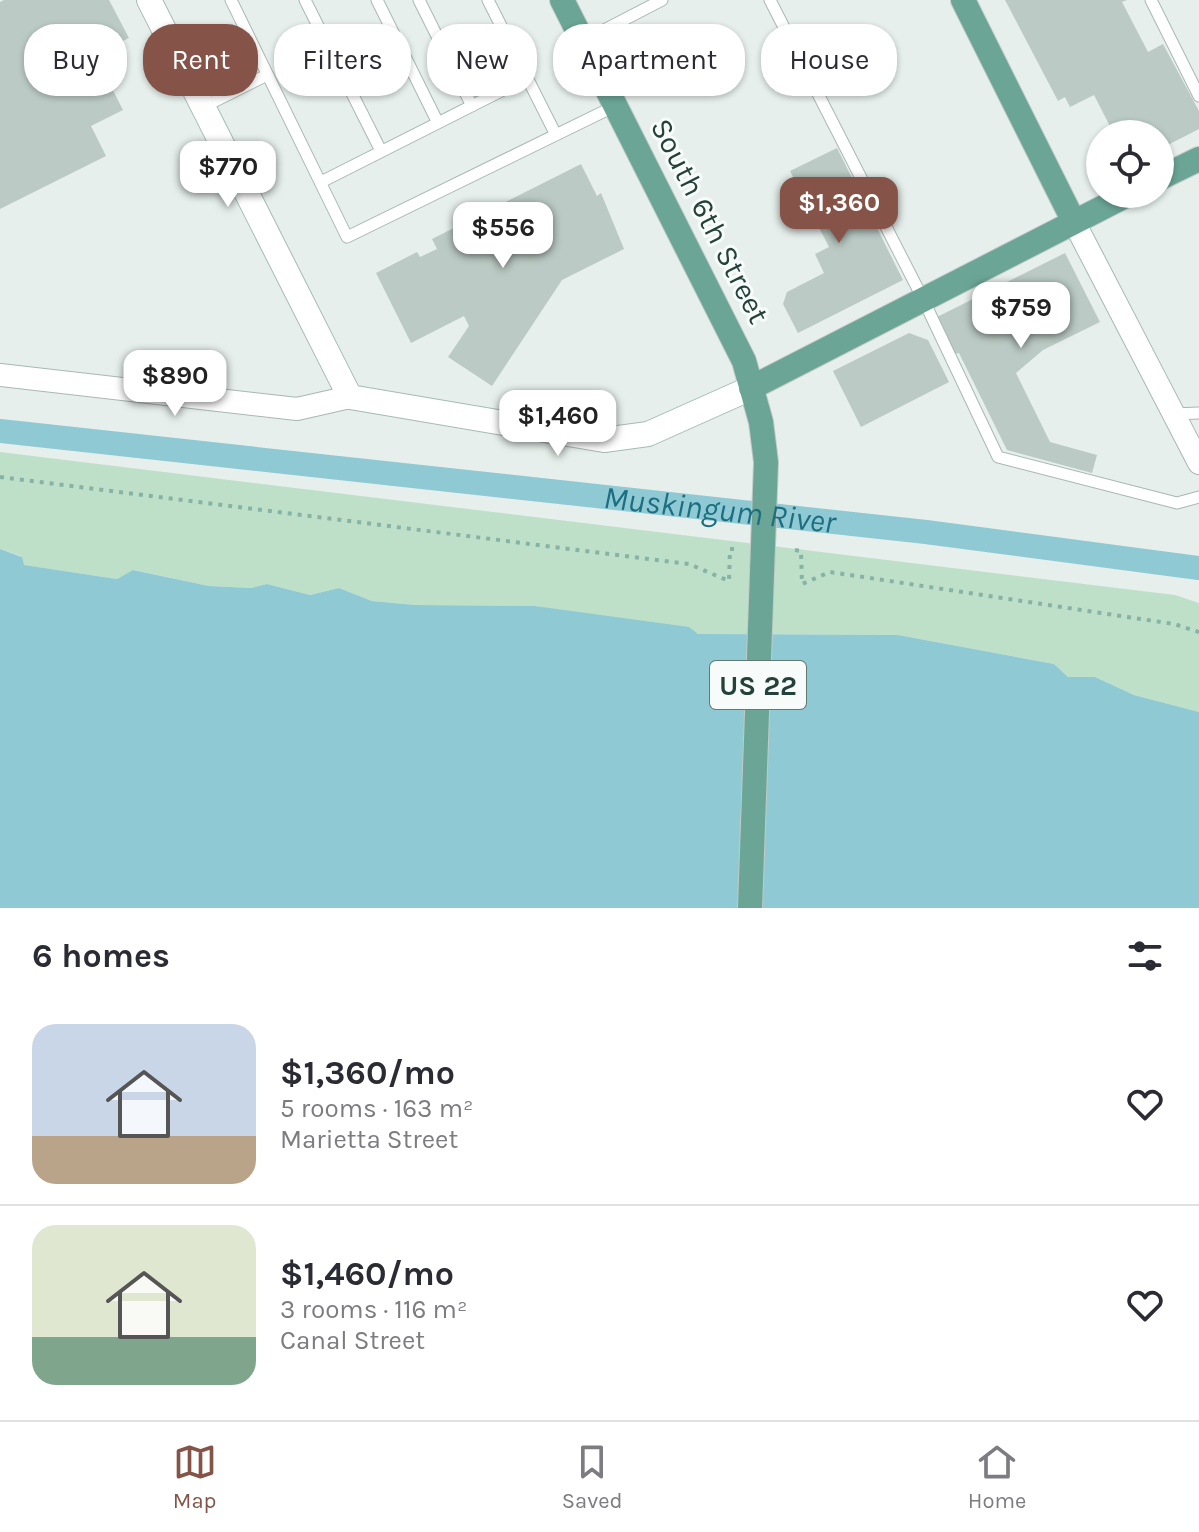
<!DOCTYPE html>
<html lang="en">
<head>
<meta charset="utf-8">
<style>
  body { margin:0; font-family:Karla,sans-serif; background:#f7f7f7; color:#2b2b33; height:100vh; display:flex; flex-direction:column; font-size:30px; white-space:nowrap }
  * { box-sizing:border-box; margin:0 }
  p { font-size:26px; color:#7c7c81 }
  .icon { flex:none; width:44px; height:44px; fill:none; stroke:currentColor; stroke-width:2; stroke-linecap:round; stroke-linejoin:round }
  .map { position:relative; height:908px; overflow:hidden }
  .drawer { display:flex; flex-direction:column; background:#fff; flex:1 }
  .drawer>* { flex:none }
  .top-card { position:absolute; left:24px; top:24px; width:1152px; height:72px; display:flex; gap:16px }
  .buttons { position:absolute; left:1086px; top:120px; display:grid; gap:16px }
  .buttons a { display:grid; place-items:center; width:88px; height:88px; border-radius:50%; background:#fff; box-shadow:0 2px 6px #0004; font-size:40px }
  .price { position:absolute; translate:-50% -68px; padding:0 18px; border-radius:16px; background:#fff; color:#222; font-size:26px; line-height:52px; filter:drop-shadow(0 2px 4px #0008) }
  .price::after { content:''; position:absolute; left:50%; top:48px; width:24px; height:18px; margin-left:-12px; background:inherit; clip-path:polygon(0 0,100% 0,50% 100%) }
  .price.active { background:#855347; color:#fff }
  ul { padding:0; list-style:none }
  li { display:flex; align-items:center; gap:24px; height:200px; padding:0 32px }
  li+li { border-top:2px solid #e1e1e2 }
  li span { display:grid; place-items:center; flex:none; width:224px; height:160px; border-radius:24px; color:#555 }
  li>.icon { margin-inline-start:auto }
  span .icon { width:96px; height:96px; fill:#fffc; stroke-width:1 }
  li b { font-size:34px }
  h2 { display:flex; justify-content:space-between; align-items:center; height:96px; padding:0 32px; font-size:34px }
  .chip { padding:0 28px; border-radius:32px; background:#fff; box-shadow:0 2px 6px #0004; font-size:28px; line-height:72px }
  .chip.active { background:#855347; color:#fff }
  .tabs { display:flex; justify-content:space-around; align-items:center; height:112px; border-top:2px solid #e1e1e2; background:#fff; font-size:22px; color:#7c7c81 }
  .tabs a { display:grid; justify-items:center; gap:4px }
  .tabs .active { color:#855347 }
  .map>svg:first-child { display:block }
  .green { fill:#bfe0c8 }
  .water { fill:#8ec9d4 }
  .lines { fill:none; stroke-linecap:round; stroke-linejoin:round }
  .canal { stroke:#8ec9d4; stroke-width:24 }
  .building { fill:#bbcac4 }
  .lane-casing { stroke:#a8b8b2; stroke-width:13 }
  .street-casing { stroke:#a8b8b2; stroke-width:24 }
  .secondary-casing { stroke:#a4bbb3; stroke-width:26 }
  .primary-casing { stroke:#c2cac8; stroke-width:26 }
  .path { stroke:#86b3a5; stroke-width:4; stroke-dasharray:4 6; stroke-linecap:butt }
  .lane { stroke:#fff; stroke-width:11 }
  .street { stroke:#fff; stroke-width:22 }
  .secondary { stroke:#fff; stroke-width:24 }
  .primary { stroke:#6aa596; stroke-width:24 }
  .labels { text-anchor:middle; stroke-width:6; stroke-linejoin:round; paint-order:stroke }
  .shield { fill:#f7fbf9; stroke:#637a73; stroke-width:2 }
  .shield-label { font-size:28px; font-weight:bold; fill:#24423a }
  .street-label { font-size:30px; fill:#24423a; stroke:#f7fbf9 }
  .water-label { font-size:32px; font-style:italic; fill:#1c6f80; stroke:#f7fbf9 }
</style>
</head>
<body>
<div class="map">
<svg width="1199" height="908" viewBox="0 0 1199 908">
  <rect width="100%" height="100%" fill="#e6efeb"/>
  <!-- green -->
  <path class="green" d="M0,452L1175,595L1199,603V712L1134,695L1095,677H1068L1054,664L898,635L698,634L535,606L415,605L372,601L339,588L310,595L267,584L251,588L209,586L134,570L117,579L23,565L21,556L0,549Z"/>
  <!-- water -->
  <path class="water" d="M0,549L22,557L24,565L117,579L133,570L209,586L251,588L267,584L310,595L339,588L372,601L415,605L535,606L689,627L698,634L898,635L1054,664L1068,677H1095L1134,695L1199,712V908H0Z"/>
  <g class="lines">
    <!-- canal -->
    <path class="canal" id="s1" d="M0,431L926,532L1199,568"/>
  </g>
  <!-- building -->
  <path class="building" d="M4,0H109L129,38L95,55L123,110L91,126L106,156L0,209V2Z
    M1005,0H1127L1122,2L1148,52L1163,44L1199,111V129L1160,149V134H1114L1094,95L1070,107L1065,97L1058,101Z
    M837,148L903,280L798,333L783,304L787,292L824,273L815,254L829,247L790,171Z
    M581,164L597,196L601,193L624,249L562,280L492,386L448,357L469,326L464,316L411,343L376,273L417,252L420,257L437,249L432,239Z
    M1065,253L1100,322L1043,350L1016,373L1050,442L1097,455L1092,473L1007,450L959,353L955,354L937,317Z
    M909,333L928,340L949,382L861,427L833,371Z"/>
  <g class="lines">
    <defs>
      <path id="lane" d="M231,0L347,237L615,106
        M305,0L381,151
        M377,0L438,123
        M419,0L472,106
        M488,0L556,135
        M770,0L923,299L998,457L1177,503L1199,497
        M1151,0L1199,96
        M583,41L662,0
        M203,107L267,75
        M321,182L527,78
        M1174,414L1199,413"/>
      <path id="street" d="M1074,222L1199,463
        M0,375L297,409L350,397"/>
      <path id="secondary" d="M149,0L350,397L604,440L648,434L751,388"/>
      <path id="primary" d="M562,0L744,361L761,422L766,462L750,908
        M963,0L1074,222
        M1160,178L1199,159
        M751,388L1129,194"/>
    </defs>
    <!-- lane casing -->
    <use href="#lane" class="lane-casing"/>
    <!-- street casing -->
    <use href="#street" class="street-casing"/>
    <!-- secondary casing -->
    <use href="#secondary" class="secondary-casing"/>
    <!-- primary casing -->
    <use href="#primary" class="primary-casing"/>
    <!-- path -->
    <path class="path" d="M0,477L689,564L729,581L730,549H736
      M795,550L801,551L802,584L830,572L1174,624L1199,632"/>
    <!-- lane -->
    <use href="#lane" class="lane"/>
    <!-- street -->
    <use href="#street" class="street"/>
    <!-- secondary -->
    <use href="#secondary" class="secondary"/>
    <!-- primary -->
    <use href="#primary" class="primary"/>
  </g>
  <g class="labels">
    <!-- shield labels -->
    <rect class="shield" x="710" y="661" width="96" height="48" rx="6"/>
    <g class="shield-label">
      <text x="758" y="695">US 22</text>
    </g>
    <!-- street labels -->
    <g class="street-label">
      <text transform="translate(710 221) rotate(63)" y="10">South 6th Street</text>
    </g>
    <!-- water labels -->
    <g class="water-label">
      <text dy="11" stroke="none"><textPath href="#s1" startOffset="724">Muskingum River</textPath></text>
    </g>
  </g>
</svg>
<div class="buttons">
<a><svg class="icon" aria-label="locate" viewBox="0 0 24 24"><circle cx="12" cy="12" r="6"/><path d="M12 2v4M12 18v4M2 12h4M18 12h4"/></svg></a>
</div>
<b class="price" style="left:228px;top:209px">$770</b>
<b class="price active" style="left:839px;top:245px">$1,360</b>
<b class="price" style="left:503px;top:270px">$556</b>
<b class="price" style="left:1021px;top:350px">$759</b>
<b class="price" style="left:175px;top:418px">$890</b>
<b class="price" style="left:558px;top:458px">$1,460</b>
<div class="top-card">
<a class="chip">Buy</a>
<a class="chip active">Rent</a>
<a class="chip">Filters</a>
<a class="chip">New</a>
<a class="chip">Apartment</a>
<a class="chip">House</a>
</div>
</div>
<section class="drawer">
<h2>6 homes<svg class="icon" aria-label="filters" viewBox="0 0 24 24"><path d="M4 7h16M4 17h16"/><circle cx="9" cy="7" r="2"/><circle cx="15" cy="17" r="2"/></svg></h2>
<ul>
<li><span style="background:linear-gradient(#c9d6e8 70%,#b9a48a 0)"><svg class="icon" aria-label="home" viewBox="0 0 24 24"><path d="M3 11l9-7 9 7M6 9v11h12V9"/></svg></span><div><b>$1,360/mo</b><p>5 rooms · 163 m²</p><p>Marietta Street</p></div><svg class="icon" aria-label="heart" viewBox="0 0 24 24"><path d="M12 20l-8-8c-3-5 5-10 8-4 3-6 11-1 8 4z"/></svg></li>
<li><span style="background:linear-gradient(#dfe7d0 70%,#7fa58c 0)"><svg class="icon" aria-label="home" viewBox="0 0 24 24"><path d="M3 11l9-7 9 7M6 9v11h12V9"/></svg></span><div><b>$1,460/mo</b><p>3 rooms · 116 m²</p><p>Canal Street</p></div><svg class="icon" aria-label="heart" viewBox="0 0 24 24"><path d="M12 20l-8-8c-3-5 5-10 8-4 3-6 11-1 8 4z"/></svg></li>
</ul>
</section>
<nav class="tabs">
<a class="active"><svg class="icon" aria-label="map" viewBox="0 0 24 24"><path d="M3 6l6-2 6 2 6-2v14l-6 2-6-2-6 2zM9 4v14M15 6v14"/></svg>Map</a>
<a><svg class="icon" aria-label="saved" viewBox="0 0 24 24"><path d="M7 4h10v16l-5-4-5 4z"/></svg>Saved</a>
<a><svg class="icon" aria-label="home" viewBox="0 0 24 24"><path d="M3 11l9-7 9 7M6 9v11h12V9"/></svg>Home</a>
</nav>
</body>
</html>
